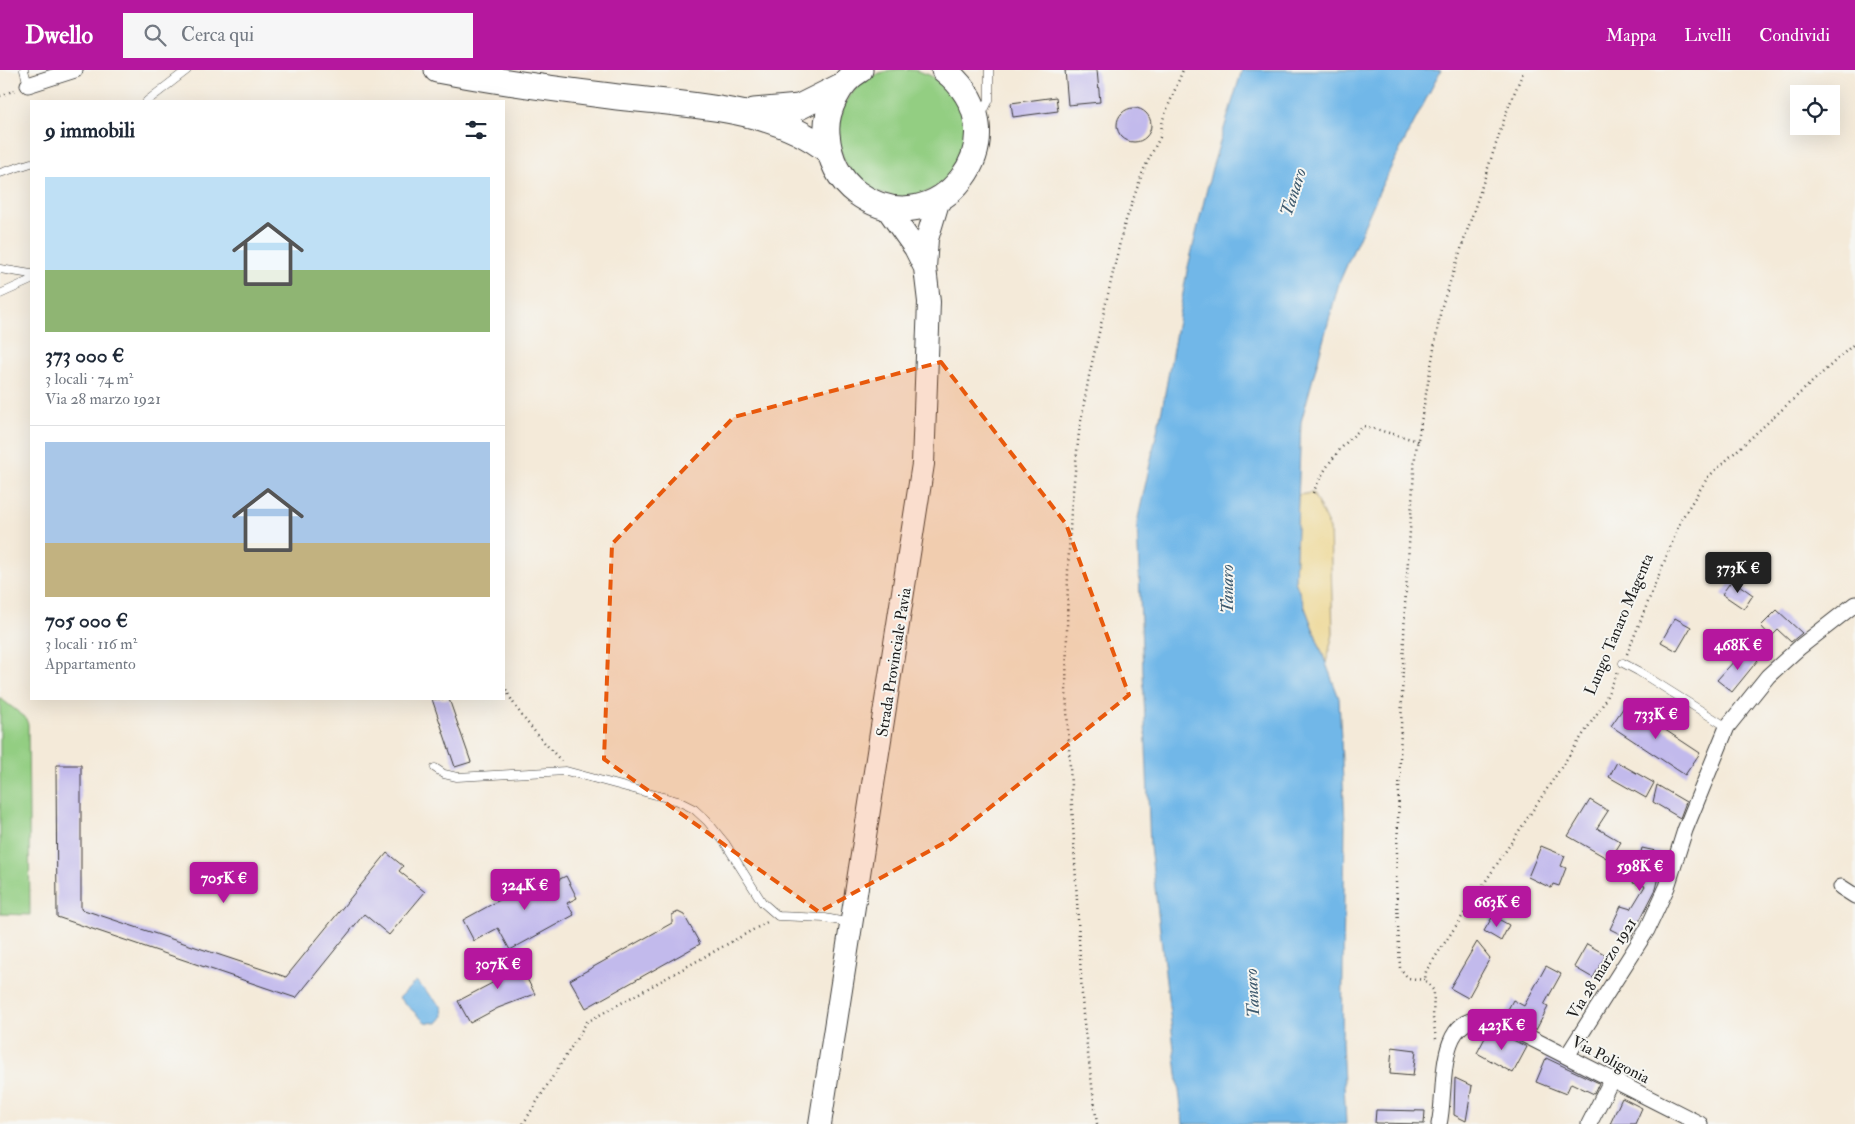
<!DOCTYPE html>
<html lang="it">
<head>
<meta charset="utf-8">
<style>
  body { margin:0; font-family:"IM FELL Double Pica",serif; background:#f6f6f7; color:#1f2937; height:100vh; display:flex; flex-direction:column; font-size:19px; white-space:nowrap }
  * { box-sizing:border-box; margin:0 }
  p { font-size:16px; color:#747a83 }
  .icon { flex:none; width:28px; height:28px; fill:none; stroke:currentColor; stroke-width:2; stroke-linecap:round; stroke-linejoin:round }
  .map { position:relative; flex:1; overflow:hidden }
  .panel { position:absolute; left:30px; top:30px; width:475px; height:600px; display:flex; flex-direction:column; background:#fff; border-radius:0px; box-shadow:0 5px 20px #0002 }
  .panel>* { flex:none }
  .buttons { position:absolute; left:1790px; top:15px; display:grid; gap:10px }
  .buttons a { display:grid; place-items:center; width:50px; height:50px; border-radius:0px; background:#fff; box-shadow:0 5px 20px #0002; font-size:25px }
  .price { position:absolute; translate:-50% -42px; padding:0 11px; border-radius:5px; background:#b5179e; color:#fff; font-size:16px; line-height:32px; filter:drop-shadow(0 1px 2px #0008) }
  .price::after { content:''; position:absolute; left:50%; top:30px; width:15px; height:11px; margin-left:-8px; background:inherit; clip-path:polygon(0 0,100% 0,50% 100%) }
  .price.current { background:#222; color:#fff }
  ul { padding:0; list-style:none }
  li { display:grid; align-content:center; gap:10px; height:265px; padding:0 15px }
  li+li { border-top:1px solid #e0e1e3 }
  li span { display:grid; place-items:center; height:155px; border-radius:0px; color:#555 }
  li>.icon { margin-inline-start:auto }
  span .icon { width:90px; height:90px; fill:#fffc; stroke-width:1 }
  li b { font-size:21px }
  h2 { display:flex; justify-content:space-between; align-items:center; height:60px; padding:0 15px; font-size:21px }
  header { display:flex; align-items:center; gap:30px; box-sizing:border-box; height:70px; padding:0 25px; background:#b5179e; color:#fff }
  header strong { font-size:24px }
  nav { display:flex; gap:28px; margin-inline-start:auto; font-size:18px }
  .search { width:350px; height:45px; background:#f6f6f7; display:flex; align-items:center; gap:12px; box-sizing:border-box; padding:0 18px; border-radius:0px; color:#747a83; font-size:19px }
  .map>svg:first-child { display:block }
  .green { fill:#93ce82; stroke:#58754f }
  .sand { fill:#eeda9e; stroke:#857b5d }
  .water { fill:#71b7e8; stroke:#466a82 }
  .building { fill:#c2baec }
  .lines { fill:none; stroke-linecap:round; stroke-linejoin:round }
  .service-casing { stroke:#3c3b38; stroke-width:9 }
  .minor-casing { stroke:#3c3b38; stroke-width:17 }
  .secondary-casing { stroke:#3c3b38; stroke-width:24 }
  .primary-casing { stroke:#3c3b38; stroke-width:27 }
  .path { stroke:#3c3b38; stroke-width:2.5; stroke-dasharray:1 4; stroke-linecap:butt }
  .service { stroke:#fff; stroke-width:8 }
  .minor { stroke:#fff; stroke-width:15 }
  .secondary { stroke:#fff; stroke-width:22 }
  .primary { stroke:#fff; stroke-width:25 }
  .marked { fill:#e8590c; fill-opacity:0.2; stroke:#e8590c; stroke-width:4; stroke-dasharray:10 6; stroke-linejoin:round }
  .labels { text-anchor:middle; stroke-width:4; stroke-linejoin:round; paint-order:stroke }
  .street-label { font-size:16px; fill:#1c1c1c; stroke:#f6f6f2 }
  .water-label { font-size:18px; font-style:italic; fill:#3e5a6e; stroke:#f6f6f2 }
</style>
</head>
<body>
<header>
<strong>Dwello</strong>
<div class="search"><svg class="icon" aria-label="search" viewBox="0 0 24 24"><circle cx="10" cy="10" r="6"/><path d="M15 15l6 6"/></svg>Cerca qui</div>
<nav><a>Mappa</a><a>Livelli</a><a>Condividi</a></nav>
</header>
<div class="map">
<svg width="1855" height="1054" viewBox="0 0 1855 1054">
  <rect width="100%" height="100%" fill="#f6f6f2"/>
  <filter id="ink" filterUnits="userSpaceOnUse"><feTurbulence type="fractalNoise" baseFrequency=".02" numOctaves="2"/><feDisplacementMap in="SourceGraphic" scale="10" xChannelSelector="R" yChannelSelector="G"/><feConvolveMatrix kernelMatrix="1 2 1 2 8 2 1 2 1" color-interpolation-filters="sRGB"/></filter>
  <filter id="wash" filterUnits="userSpaceOnUse"><feTurbulence type="fractalNoise" baseFrequency=".0096" numOctaves="4" result="noise"/><feDisplacementMap in="SourceGraphic" scale="20" xChannelSelector="R" yChannelSelector="G"/><feGaussianBlur stdDeviation="1.12" result="paint"/><feColorMatrix in="noise" values="0 0 0 0 0 0 0 0 0 0 0 0 0 0 0 0 0 1.4 0 .05"/><feComposite in="paint" operator="in"/></filter>
  <g filter="url(#wash)">
    <rect width="100%" height="100%" fill="#f4ead9"/>
    <!-- green -->
    <path class="green" d="M838 63a64 64 0 1 1 128 0a64 64 0 1 1-128 0Z
      M0,628L25,647L28,654L30,845L0,844Z"/>
    <!-- sand -->
    <path class="sand" d="M1313,423L1330,459L1333,564L1326,593L1295,511L1298,425Z"/>
    <!-- water -->
    <path class="water" d="M1242,0H1441L1382,115L1339,213L1301,352L1295,511L1339,628L1345,754L1342,973L1346,1054H1183L1150,776L1137,453L1163,334L1187,201L1212,98Z
      M416,911L442,937L443,946L437,953L425,952L399,928Z"/>
    <g id="blocks">
      <!-- building -->
      <path class="building" d="M1065,0H1097L1100,32L1068,35Z
        M1056,27L1058,41L1013,47L1011,33Z
        M1117 55a17 17 0 1 1 34 0a17 17 0 1 1-34 0Z
        M1732,510L1753,525L1744,539L1722,524Z
        M1777,540L1802,563L1791,572L1778,560L1771,567L1761,556Z
        M1675,548L1691,557L1677,581L1661,572Z
        M1745,579L1758,590L1732,622L1717,610Z
        M432,629H449L471,692L455,697Z
        M1626,634L1700,683L1685,705L1611,656Z
        M1617,692L1654,713L1646,728L1609,707Z
        M56,695H81V839L286,907L387,783L403,796L399,801L425,822L389,865L364,844L296,928L57,847Z
        M1657,715L1686,732L1680,748L1653,732Z
        M1590,730L1608,741L1597,758L1621,772L1610,790L1568,766Z
        M1541,776L1565,786L1561,796L1566,798L1559,816L1553,814L1551,818L1528,807Z
        M1642,778L1665,783L1656,819L1630,869L1610,859L1621,836L1631,839L1645,816L1633,813Z
        M551,802L556,811L566,806L577,828L567,833L574,845L510,880L498,858L474,871L463,850L518,820L517,813L520,807L527,806L534,812Z
        M678,842L684,845L700,874L586,938L570,910L672,853V845Z
        M1493,846L1509,855L1501,871L1484,861Z
        M1477,872L1490,888L1468,928L1450,918Z
        M1587,874L1606,885L1593,908L1574,897Z
        M514,884L535,924L498,938L470,953L458,931L498,910L491,897Z
        M1546,896L1561,904L1544,935L1548,937L1536,960L1505,945L1513,930L1524,936Z
        M1488,962L1494,965L1496,962L1501,964L1527,977L1513,1003L1477,983Z
        M1392,977L1416,980L1413,1006L1390,1004Z
        M1546,988L1599,1013L1594,1024L1571,1013L1566,1024L1536,1012Z
        M1455,1008L1472,1016L1466,1051L1454,1045Z
        M1622,1028L1642,1038L1635,1054H1610Z
        M1376,1040L1425,1041L1424,1054L1375,1053Z"/>
    </g>
  </g>
  <g filter="url(#ink)">
    <use href="#blocks" fill-opacity="0" stroke="#3c3b38" stroke-width="1"/>
    <g class="lines">
      <defs>
        <path id="service" d="M24,0L28,15
          M147,31L187,0
          M981,46L989,30V0
          M0,103L31,93
          M0,199L31,204
          M0,224L31,210
          M1623,593L1638,601L1727,657
          M435,698L444,704L457,707L566,701L678,731L694,739L707,751L725,773L762,832L778,846L825,848L850,853"/>
        <path id="minor" d="M28,15L75,0
          M1841,817L1855,826
          M1567,986L1647,860L1667,817L1685,760L1727,657L1768,606L1800,577L1855,534
          M1439,1054C1447,1023 1435,949 1482,949C1490,949 1498,953 1505,955L1700,1054
          M1589,1054L1612,1009"/>
        <path id="secondary" d="M886,137L915,178L925,198
          M820,1054L923,394L929,232L925,198L927,169L939,129"/>
        <path id="primary" d="M437,0C495,11 552,19 610,26C680,35 772,35 828,81
          M860,0C839,12 825,41 827,64C829,88 837,108 857,123C937,181 1028,66 944,0
          M754,41L799,37L843,15"/>
      </defs>
      <!-- service casing -->
      <use href="#service" class="service-casing"/>
      <!-- minor casing -->
      <use href="#minor" class="minor-casing"/>
      <!-- secondary casing -->
      <use href="#secondary" class="secondary-casing"/>
      <!-- primary casing -->
      <use href="#primary" class="primary-casing"/>
      <!-- path -->
      <path class="path" d="M0,26L15,20
        M1313,423C1325,395 1341,376 1364,356L1418,371
        M1627,584L1682,448L1708,407L1855,273
        M504,615C517,645 540,667 561,691
        M1425,910L1408,908L1400,898L1396,812L1405,535L1415,386L1441,239L1508,38L1524,0
        M1436,969L1433,948L1434,921L1425,910L1426,901L1602,636L1618,602
        M523,1054L587,952L769,851
        M1097,1054L1083,945L1066,621L1068,501L1071,441L1079,362L1089,306L1123,159L1143,101L1160,67L1163,49L1183,0"/>
      <!-- service -->
      <use href="#service" class="service"/>
      <!-- minor -->
      <use href="#minor" class="minor"/>
      <!-- secondary -->
      <use href="#secondary" class="secondary"/>
      <!-- primary -->
      <use href="#primary" class="primary"/>
    </g>
  </g>
  <!-- marked area -->
  <path class="marked" d="M941,292L1066,454L1129,625L951,769L819,842L604,689L612,474L734,347Z"/>
  <g class="labels">
    <!-- street labels -->
    <g class="street-label">
      <text transform="translate(1618 554) rotate(-67)" y="6">Lungo Tanaro Magenta</text>
      <text transform="translate(893 592) rotate(-81)" y="6">Strada Provinciale Pavia</text>
      <text transform="translate(1601 898) rotate(-58)" y="6">Via 28 marzo 1921</text>
      <text transform="translate(1611 989) rotate(27)" y="6">Via Poligonia</text>
    </g>
    <!-- water labels -->
    <g class="water-label">
      <text transform="translate(1293 122) rotate(-72)" y="6">Tanaro</text>
      <text transform="translate(1227 519) rotate(-90)" y="6">Tanaro</text>
      <text transform="translate(1252 923) rotate(-93)" y="6">Tanaro</text>
    </g>
  </g>
</svg>
<div class="buttons">
<a><svg class="icon" aria-label="locate" viewBox="0 0 24 24"><circle cx="12" cy="12" r="6"/><path d="M12 2v4M12 18v4M2 12h4M18 12h4"/></svg></a>
</div>
<b class="price current" style="left:1738px;top:524px">373K €</b>
<b class="price" style="left:1738px;top:601px">468K €</b>
<b class="price" style="left:1656px;top:670px">733K €</b>
<b class="price" style="left:1640px;top:822px">598K €</b>
<b class="price" style="left:224px;top:834px">705K €</b>
<b class="price" style="left:525px;top:841px">324K €</b>
<b class="price" style="left:1497px;top:858px">663K €</b>
<b class="price" style="left:498px;top:920px">307K €</b>
<b class="price" style="left:1502px;top:981px">423K €</b>
<section class="panel">
<h2>9 immobili<svg class="icon" aria-label="filters" viewBox="0 0 24 24"><path d="M4 7h16M4 17h16"/><circle cx="9" cy="7" r="2"/><circle cx="15" cy="17" r="2"/></svg></h2>
<ul>
<li><span style="background:linear-gradient(#bfe0f5 60%,#8fb573 0)"><svg class="icon" aria-label="home" viewBox="0 0 24 24"><path d="M3 11l9-7 9 7M6 9v11h12V9"/></svg></span><div><b>373 000 €</b><p>3 locali · 74 m²</p><p>Via 28 marzo 1921</p></div></li>
<li><span style="background:linear-gradient(#a9c7e8 65%,#c2b280 0)"><svg class="icon" aria-label="home" viewBox="0 0 24 24"><path d="M3 11l9-7 9 7M6 9v11h12V9"/></svg></span><div><b>705 000 €</b><p>3 locali · 116 m²</p><p>Appartamento</p></div></li>
</ul>
</section>
</div>
</body>
</html>
